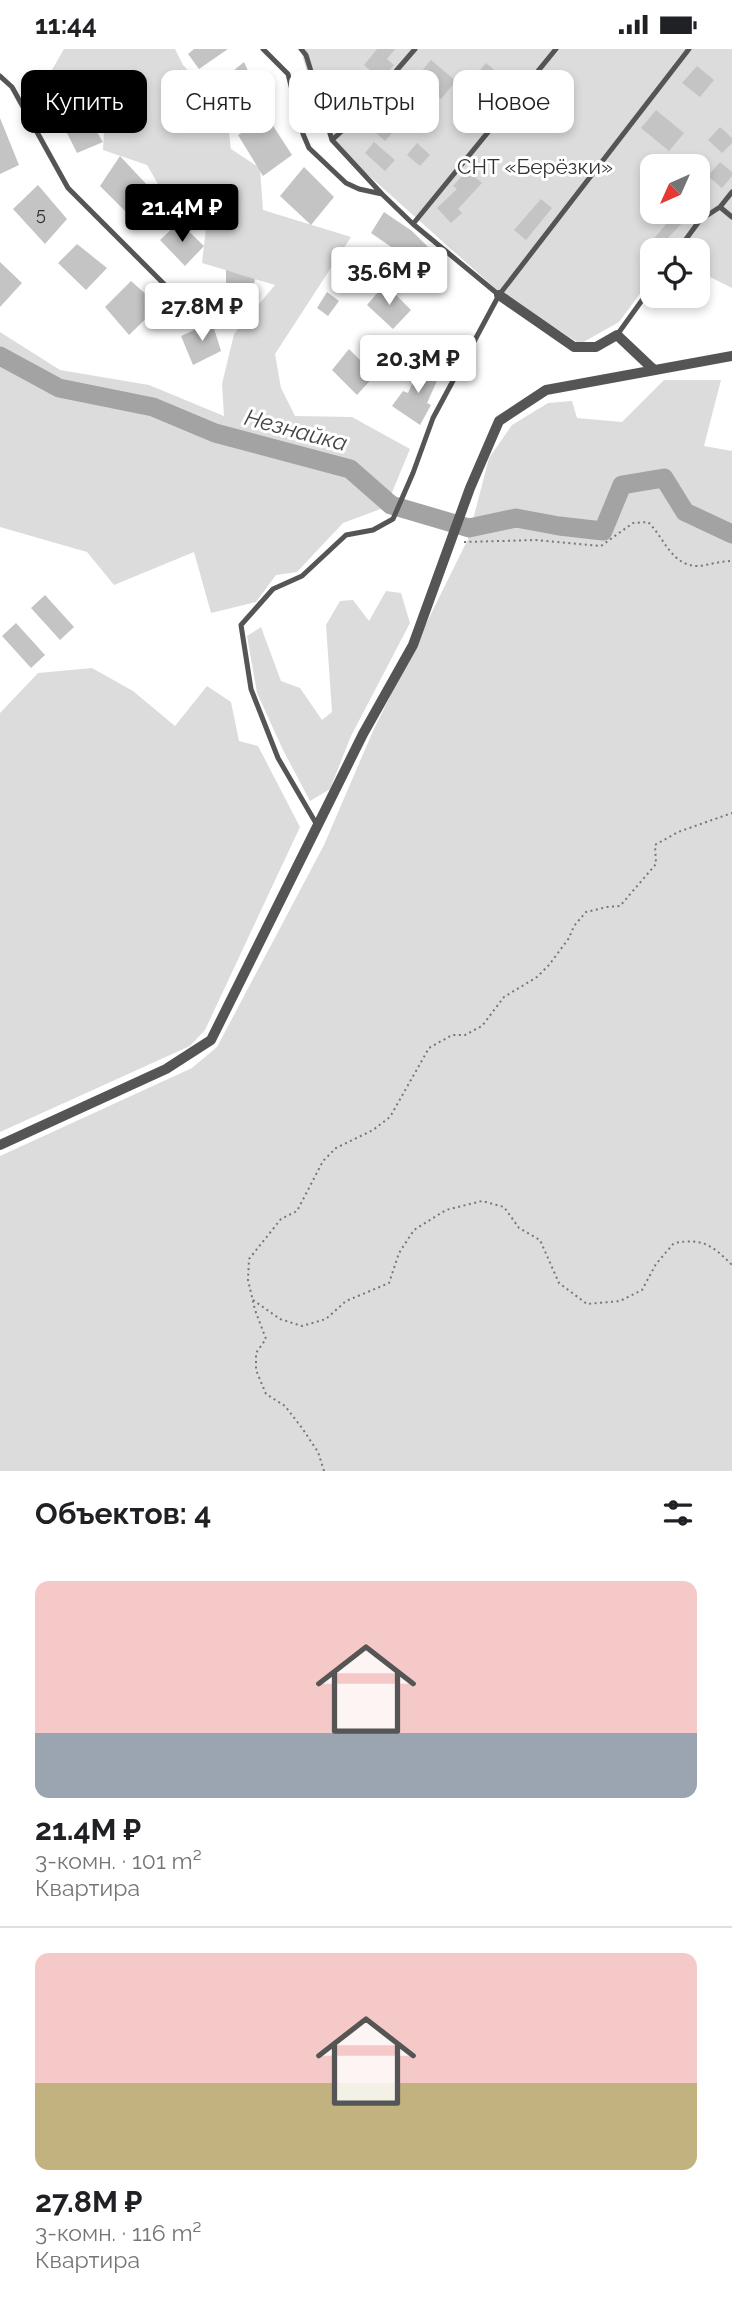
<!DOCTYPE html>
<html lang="ru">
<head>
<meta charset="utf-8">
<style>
  body { margin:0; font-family:Raleway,sans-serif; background:#f6f6f6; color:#202124; height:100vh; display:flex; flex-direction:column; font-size:26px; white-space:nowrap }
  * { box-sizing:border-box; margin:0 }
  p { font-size:23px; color:#757577 }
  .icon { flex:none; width:38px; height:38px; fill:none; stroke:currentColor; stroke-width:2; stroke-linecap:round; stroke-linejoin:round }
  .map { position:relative; height:1422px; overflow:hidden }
  .panel { display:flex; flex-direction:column; background:#fff; flex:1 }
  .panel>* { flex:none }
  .banner { position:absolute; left:21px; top:21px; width:691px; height:63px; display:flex; gap:14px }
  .needle { width:46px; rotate:225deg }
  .fabs { position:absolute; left:640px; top:105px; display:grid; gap:14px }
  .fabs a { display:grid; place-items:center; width:70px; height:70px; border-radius:14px; background:#fff; box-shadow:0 4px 10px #0003; font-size:35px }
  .price { position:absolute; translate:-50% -60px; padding:0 16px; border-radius:7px; background:#fff; color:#222; font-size:23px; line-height:46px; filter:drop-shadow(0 2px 4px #0008) }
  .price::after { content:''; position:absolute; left:50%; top:42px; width:21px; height:16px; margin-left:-10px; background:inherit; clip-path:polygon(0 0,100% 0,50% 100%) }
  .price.current { background:#000; color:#fff }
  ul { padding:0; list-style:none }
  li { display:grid; align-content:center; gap:14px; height:371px; padding:0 35px }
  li+li { border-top:2px solid #e0e0e0 }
  li span { display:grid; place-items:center; height:217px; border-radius:14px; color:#555 }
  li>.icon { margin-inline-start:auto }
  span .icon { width:126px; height:126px; fill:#fffc; stroke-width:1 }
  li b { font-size:30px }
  h2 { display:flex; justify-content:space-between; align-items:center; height:84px; padding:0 35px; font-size:30px }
  .chip { padding:0 24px; border-radius:14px; background:#fff; box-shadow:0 4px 10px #0003; font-size:24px; line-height:63px }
  .chip.current { background:#000; color:#fff }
  .status { display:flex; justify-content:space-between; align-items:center; height:49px; padding:0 35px; background:#fff; direction:ltr }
  .status svg { height:19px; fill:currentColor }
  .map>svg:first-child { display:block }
  .green { fill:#dcdcdc; fill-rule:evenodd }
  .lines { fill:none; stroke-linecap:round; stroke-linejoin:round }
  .river { stroke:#a3a3a3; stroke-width:19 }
  .building { fill:#c4c4c4 }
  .path { stroke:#777; stroke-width:2; stroke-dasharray:2 3.5; stroke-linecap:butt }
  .lane { stroke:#555; stroke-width:5 }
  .street { stroke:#555; stroke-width:10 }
  .labels { text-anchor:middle; stroke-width:6; stroke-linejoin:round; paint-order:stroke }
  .number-label { font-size:18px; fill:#313131 }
  .park-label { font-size:21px; fill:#333; stroke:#fff }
  .water-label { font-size:23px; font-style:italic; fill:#444; stroke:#fff }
</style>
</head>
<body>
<div class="status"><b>11:44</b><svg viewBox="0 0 49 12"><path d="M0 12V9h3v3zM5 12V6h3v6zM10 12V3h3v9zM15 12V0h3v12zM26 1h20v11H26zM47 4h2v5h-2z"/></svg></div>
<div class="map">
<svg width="732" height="1422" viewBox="0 0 732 1422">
  <rect width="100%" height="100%" fill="#fff"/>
  <!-- green -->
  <path class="green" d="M64,0H175L183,16L226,61L231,100L260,119L263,161L351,188L275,305L281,339L295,367L352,368L410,400L386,458L343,474L297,523L276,526L256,553L211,564L194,503L114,536L87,503L0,478V283L60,321L149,336L224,367L222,335L234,285L275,236L202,214L207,171L166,149L147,116L103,101L105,65L45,33Z
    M300,0H732V239L698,222V201H653V227L619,273L580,295L497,241L339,100L325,81ZM653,117H698V163H653Z
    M664,331H721L704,397L732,402V1422H0V1107L192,1019L217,998L324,796L373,682L468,490L489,409L512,376L548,354L572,352L577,369L622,373Z
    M386,542L401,544L410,574L351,687L330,740L310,752L283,701L257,644L247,587L261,578L281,632L300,639L322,671L332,663L326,576L340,552L353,551L369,572Z
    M92,619L133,642L175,677L207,637L231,653L239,692L258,697L300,778L205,981L190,997L0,1083V664L38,624Z"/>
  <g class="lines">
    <!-- river -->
    <path class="river" d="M0,307L59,339L153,358L215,384L350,420L391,456L469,479L516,469L559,477L603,482L622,436L664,429L685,463L732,485"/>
  </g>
  <!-- building -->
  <path class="building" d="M194,0H228L199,20L188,5Z
    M377,0H395L387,10L394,16L382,31L364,16Z
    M431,11L456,32L441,50L416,29Z
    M244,13L253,33L267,49L242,62L239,55L233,59L221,41L227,37L222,31Z
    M486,14L507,31L490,51L470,33Z
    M697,17L714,31L700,48L682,34Z
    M345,30L362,45L354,55L336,40Z
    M380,56L401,74L385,92L364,73Z
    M81,57L103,93L77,104L61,72Z
    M656,61L684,84L669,102L641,79Z
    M0,69L19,116L0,125Z
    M268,69L292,106L263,127L238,86Z
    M720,78L732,89V94L722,104L708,91Z
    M374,93L395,111L385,122L365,104Z
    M417,94L430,106L420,117L407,106Z
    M120,107L149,138L127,164L100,137Z
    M720,113L732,123V127L722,139L708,127Z
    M304,118L334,148L311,176L280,147Z
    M467,121L482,134L458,160L462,164L451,174L437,159L457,140L453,137Z
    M38,136L67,170L45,195L13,160Z
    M541,150L552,159L526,191L514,181Z
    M384,163L412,182L442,212L424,232L398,207L400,204L371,184Z
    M667,163H681L687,169L666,191L671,195L665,201H644L668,173L662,168Z
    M179,173L204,197L185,217L160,191Z
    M77,195L107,219L86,241L58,214Z
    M0,213L22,234L0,258Z
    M226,221L255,230L248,268L226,266Z
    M131,232L159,257L129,286L105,258Z
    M385,235L411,261L393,280L367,256Z
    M327,243L339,252L328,267L317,259Z
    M212,273L221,302L193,316L181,287Z
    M349,300L375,326L357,346L332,321Z
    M422,314L441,323L427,354L431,356L420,376L392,357L403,342L408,344Z
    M45,546L74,578L60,591L31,559Z
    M16,574L45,606L31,619L2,587Z"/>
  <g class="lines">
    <!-- path -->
    <path class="path" d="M464,493L536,491L601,497L633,474L648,473C664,488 671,517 698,517C709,516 720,512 732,512
      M253,1251L280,1270L302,1277L326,1270L346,1252L389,1234L399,1204L414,1181L446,1161L482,1152L504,1158L519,1179L540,1191L559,1234L587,1255L620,1252L642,1241L656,1215L674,1194C703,1189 712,1196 732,1216
      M324,1422L318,1403L302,1379L285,1357L266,1345L256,1321V1304L266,1290L255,1261L248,1231L249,1210L281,1170L297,1162L323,1112L336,1099L373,1081L390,1068L429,999L452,986H465L482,977L504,948L537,928L549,916L569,889L574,877L586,863L607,858L620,857L656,815L655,796L678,783L732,764"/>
    <!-- lane -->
    <path class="lane" d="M263,0L288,25L303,85L309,99L346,134L359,140L382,145
      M301,0L306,6L332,91L382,145L413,175L499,246
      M0,27L12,38L68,139L167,238
      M332,91L352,73L415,0
      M720,158L732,168
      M413,175L556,0
      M678,201L700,171L720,158L732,143
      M617,286L653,236
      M317,776L278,709L251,640L241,576L273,540L302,527L346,486L373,481L393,470L413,424L433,369L499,246L689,0"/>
    <!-- street -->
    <path class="street" d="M499,246L574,298H596L617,286L654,321
      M0,1096L166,1020L211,991L363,685L413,596L470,439L499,372L546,341L732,307"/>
  </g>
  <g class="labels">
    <!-- number labels -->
    <g class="number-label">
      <text x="41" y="171">5</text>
    </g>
    <!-- park labels -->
    <g class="park-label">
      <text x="535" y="125">СНТ «Берёзки»</text>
    </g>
    <!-- water labels -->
    <g class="water-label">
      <text transform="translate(296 381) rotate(15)" y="8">Незнайка</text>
    </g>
  </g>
</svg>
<div class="fabs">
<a><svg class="needle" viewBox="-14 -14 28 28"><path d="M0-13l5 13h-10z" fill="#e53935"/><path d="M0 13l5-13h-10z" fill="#757577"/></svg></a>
<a><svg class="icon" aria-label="locate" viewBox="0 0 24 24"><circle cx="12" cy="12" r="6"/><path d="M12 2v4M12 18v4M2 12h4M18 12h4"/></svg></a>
</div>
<b class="price current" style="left:182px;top:195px">21.4M ₽</b>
<b class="price" style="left:389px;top:258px">35.6M ₽</b>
<b class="price" style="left:202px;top:294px">27.8M ₽</b>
<b class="price" style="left:418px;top:346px">20.3M ₽</b>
<div class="banner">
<a class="chip current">Купить</a>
<a class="chip">Снять</a>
<a class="chip">Фильтры</a>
<a class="chip">Новое</a>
</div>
</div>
<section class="panel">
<h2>Объектов: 4<svg class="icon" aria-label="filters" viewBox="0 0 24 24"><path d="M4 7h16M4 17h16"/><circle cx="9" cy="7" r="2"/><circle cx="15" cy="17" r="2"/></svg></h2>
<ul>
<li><span style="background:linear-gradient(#f6c9c9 70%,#9aa5b1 0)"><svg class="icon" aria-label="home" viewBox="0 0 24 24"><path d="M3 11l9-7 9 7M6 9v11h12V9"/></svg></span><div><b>21.4M ₽</b><p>3-комн. · 101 m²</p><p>Квартира</p></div></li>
<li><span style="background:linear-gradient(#f6c9c9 60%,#c2b280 0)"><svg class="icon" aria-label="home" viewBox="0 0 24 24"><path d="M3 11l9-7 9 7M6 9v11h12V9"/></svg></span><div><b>27.8M ₽</b><p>3-комн. · 116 m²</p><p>Квартира</p></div></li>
</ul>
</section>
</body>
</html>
